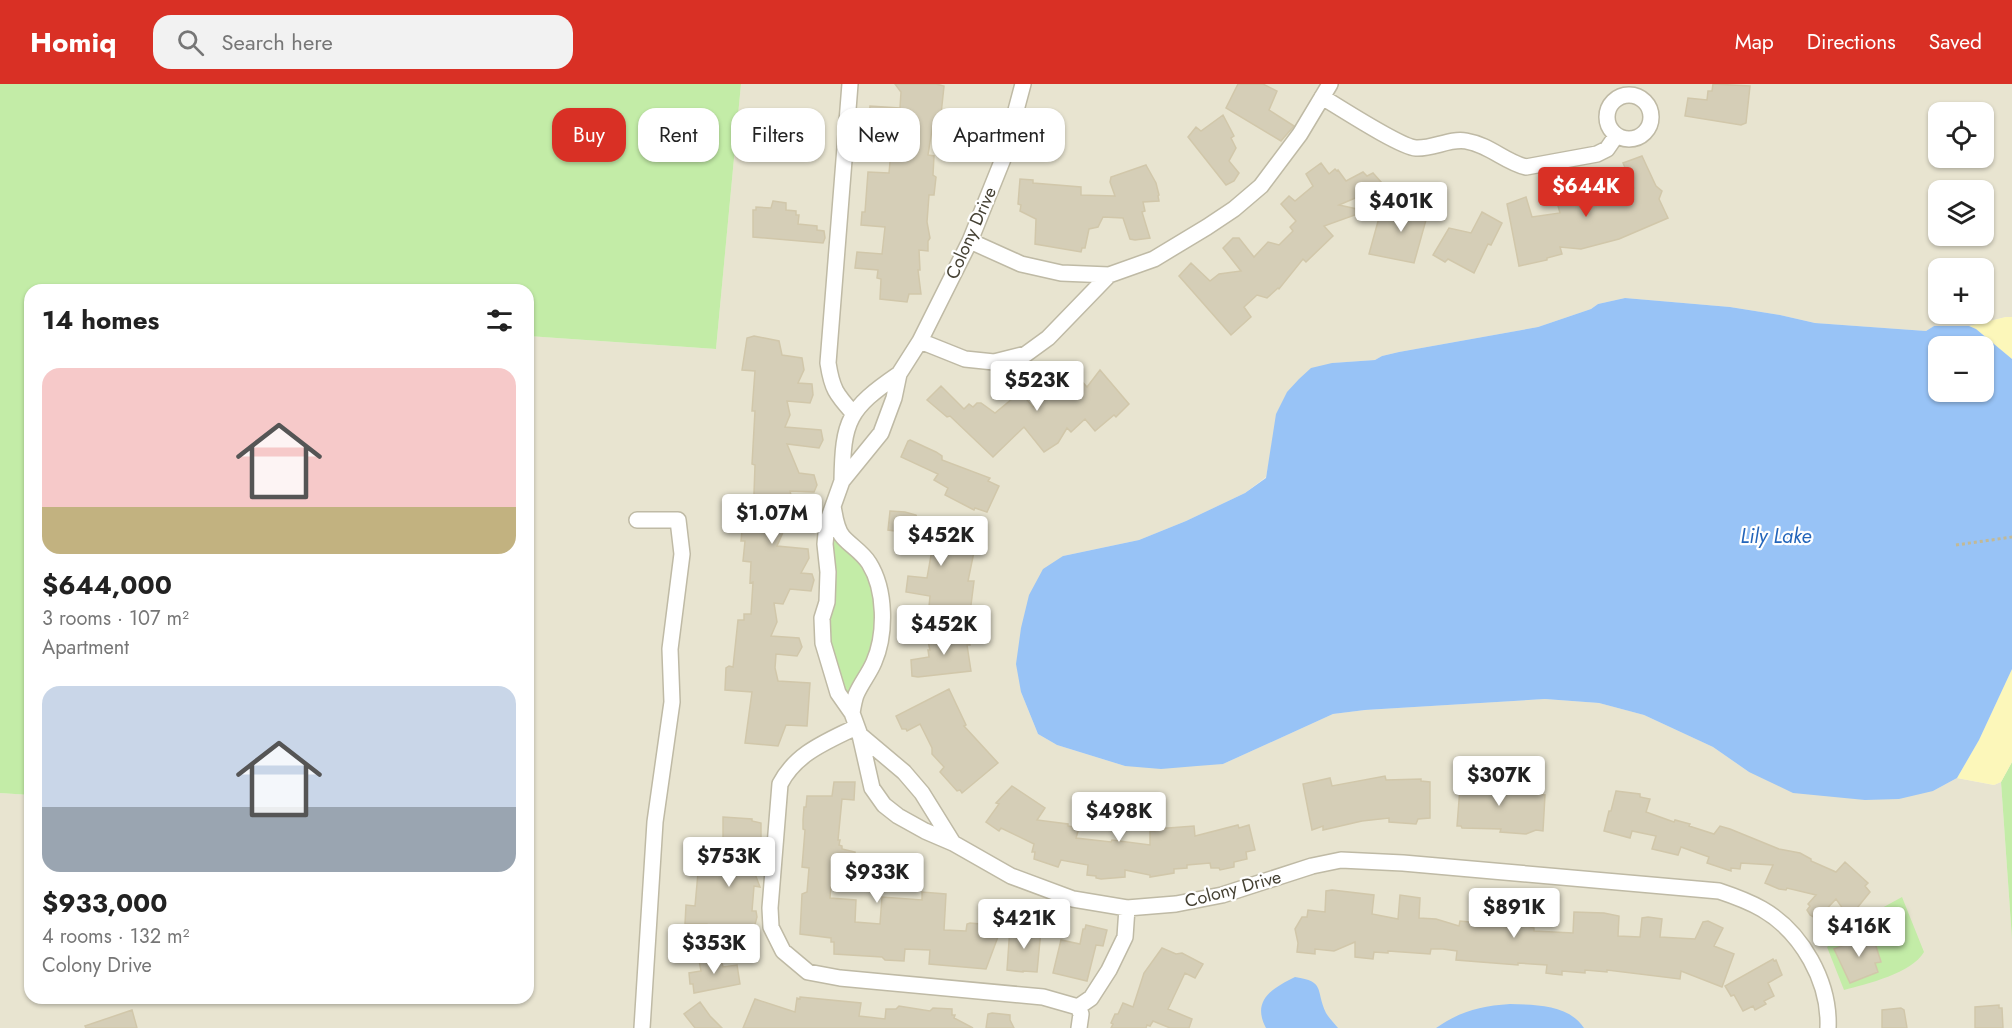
<!DOCTYPE html>
<html lang="en">
<head>
<meta charset="utf-8">
<style>
  body { margin:0; font-family:Jost,sans-serif; background:#f2f2f2; color:#222; height:100vh; display:flex; flex-direction:column; font-size:22px; white-space:nowrap }
  * { box-sizing:border-box; margin:0 }
  p { font-size:20px; color:#767676 }
  .icon { flex:none; width:33px; height:33px; fill:none; stroke:currentColor; stroke-width:2; stroke-linecap:round; stroke-linejoin:round }
  .map { position:relative; flex:1; overflow:hidden }
  .details { position:absolute; left:24px; top:200px; width:510px; height:720px; display:flex; flex-direction:column; background:#fff; border-radius:18px; box-shadow:0 2px 4px #0004 }
  .details>* { flex:none }
  .top-card { position:absolute; left:552px; top:24px; width:570px; height:54px; display:flex; gap:12px }
  .tools { position:absolute; left:1928px; top:18px; display:grid; gap:12px }
  .tools a { display:grid; place-items:center; width:66px; height:66px; border-radius:12px; background:#fff; box-shadow:0 2px 4px #0004; font-size:30px }
  .price { position:absolute; translate:-50% -51px; padding:0 14px; border-radius:6px; background:#fff; color:#222; font-size:20px; line-height:39px; filter:drop-shadow(0 2px 3px #0008) }
  .price::after { content:''; position:absolute; left:50%; top:36px; width:18px; height:14px; margin-left:-9px; background:inherit; clip-path:polygon(0 0,100% 0,50% 100%) }
  .price.on { background:#d93025; color:#fff }
  ul { padding:0; list-style:none }
  li { display:grid; align-content:center; gap:12px; height:318px; padding:0 18px }
  li span { display:grid; place-items:center; height:186px; border-radius:18px; color:#555 }
  li>.icon { margin-inline-start:auto }
  span .icon { width:108px; height:108px; fill:#fffc; stroke-width:1 }
  li b { font-size:26px }
  h2 { display:flex; justify-content:space-between; align-items:center; height:72px; padding:0 18px; font-size:26px }
  .chip { padding:0 21px; border-radius:18px; background:#fff; box-shadow:0 2px 4px #0004; font-size:21px; line-height:54px }
  .chip.on { background:#d93025; color:#fff }
  header { display:flex; align-items:center; gap:36px; box-sizing:border-box; height:84px; padding:0 30px; background:#d93025; color:#fff }
  header strong { font-size:28px }
  nav { display:flex; gap:33px; margin-inline-start:auto; font-size:21px }
  .search { width:420px; height:54px; background:#f2f2f2; display:flex; align-items:center; gap:15px; box-sizing:border-box; padding:0 21px; border-radius:18px; color:#767676; font-size:22px }
  .map>svg:first-child { display:block }
  .residential { fill:#e8e4d0; fill-rule:evenodd }
  .green { fill:#c3eca7 }
  .sand { fill:#fcf7ba }
  .water { fill:#98c3f6; fill-rule:evenodd }
  .building { fill:#d5ceb7; stroke:#d1c7aa; stroke-width:1.5 }
  .lines { fill:none; stroke-linecap:round; stroke-linejoin:round }
  .minor-casing { stroke:#bfbaa5; stroke-width:18 }
  .path { stroke:#c2b995; stroke-width:3; stroke-dasharray:3 3; stroke-linecap:butt }
  .minor { stroke:#fff; stroke-width:15 }
  .labels { text-anchor:middle; stroke-width:4.5; stroke-linejoin:round; paint-order:stroke }
  .street-label { font-size:18px; fill:#454133; stroke:#fff }
  .water-label { font-size:20px; font-style:italic; fill:#2365ba; stroke:#fff }
</style>
</head>
<body>
<header>
<strong>Homiq</strong>
<div class="search"><svg class="icon" aria-label="search" viewBox="0 0 24 24"><circle cx="10" cy="10" r="6"/><path d="M15 15l6 6"/></svg>Search here</div>
<nav><a>Map</a><a>Directions</a><a>Saved</a></nav>
</header>
<div class="map">
<svg width="2012" height="944" viewBox="0 0 2012 944">
  <rect width="100%" height="100%" fill="#f3f0e3"/>
  <!-- residential -->
  <path class="residential" d="M741,0H2012V233H2006L1969,242H1934L1926,247L1815,239L1780,231L1730,223L1625,214L1598,220L1591,225L1538,243L1399,268L1382,272L1375,276L1332,279L1269,378L1266,393L1245,409L1186,437L1139,456L1063,472L1021,608L1038,650L1057,661L1125,682L1223,680L1333,630L1365,626L1545,615L1599,619L1644,631L1713,663L1749,688L1933,707L1957,694L1994,701L2001,698L2012,855V944H0V709L30,711V914H528V252L716,265ZM1938,28H1983V74H1938ZM1938,106H1983V152H1938ZM1938,184H1983V230H1938Z"/>
  <!-- green -->
  <path class="green" d="M0,0H741L716,265L528,252V206H30V711L0,709Z
    M834,452L864,481L876,510V556L853,608L848,609L843,608L827,547L829,457Z
    M2012,678V855L2001,698Z
    M1902,813L1924,868C1912,889 1867,900 1844,906L1827,863L1860,836Z"/>
  <!-- sand -->
  <path class="sand" d="M2006,233H2012V275L1976,245L1969,242Z
    M2012,585V678L2001,698L1994,701L1957,694L1979,656Z"/>
  <!-- water -->
  <path class="water" d="M1625,214L1730,223L1780,231L1815,239L1926,247L1934,242H1969L1976,245L2012,275V585L1979,656L1957,694L1933,707L1899,715L1865,716L1793,709L1749,688L1713,663L1644,631L1599,619L1545,615L1365,626L1333,630L1223,680L1197,682L1161,685L1125,682L1057,661L1038,650L1021,608L1016,580L1021,544L1029,511L1043,485L1063,472L1139,456L1186,437L1245,409L1266,394L1276,330L1287,308L1299,295L1311,284L1332,279L1375,276L1382,272L1399,268L1538,243L1591,225L1598,220ZM1938,262H1983V308H1938Z
    M1295,893C1326,898 1315,905 1326,929C1329,934 1334,939 1338,944H1266C1251,916 1273,904 1295,893Z
    M1510,920C1536,921 1568,920 1584,944H1436C1461,927 1480,922 1510,920Z"/>
  <!-- building -->
  <path class="building" d="M895,0H936L944,2L940,40L933,39L928,71L934,72L933,91L936,93L934,111H929L927,138L930,154L928,157V167L919,166L920,186H918L921,210H909L907,218L880,215L881,195L877,194L878,186L855,184L857,168L882,170L885,143L861,141L862,128H865L868,88L889,89L891,68H893L895,42H888L889,36L869,34L870,22L900,24L901,8Z
    M1238,0H1263L1277,7L1269,26L1294,42L1281,57L1226,24Z
    M1713,0L1750,2L1746,39L1741,41L1685,32L1688,14L1707,16L1708,7H1712Z
    M1223,31L1234,52L1231,54L1236,64L1229,77L1239,89L1234,97L1226,101L1188,53L1196,43L1201,47Z
    M1642,72L1656,102L1662,107L1659,115L1668,134L1619,155L1581,165L1560,163L1562,170L1547,174V176L1519,182L1507,120L1526,113L1532,133L1560,129L1553,104L1574,100L1580,123L1598,116L1600,118L1615,110L1634,104L1623,79Z
    M1321,79L1329,90L1335,85L1337,87L1338,86L1346,97L1363,88L1367,92L1373,89L1381,98L1369,108L1339,121L1366,127L1324,142L1333,152L1306,178L1303,175L1279,205L1278,204L1267,214L1257,211L1244,223L1251,233L1231,251L1179,192L1191,179L1210,197L1219,190L1241,187L1223,164L1233,154H1239L1254,173L1268,158L1279,161L1293,147L1290,143L1296,137L1281,120L1289,112L1295,117L1313,102L1306,90Z
    M1146,81L1156,99L1159,111L1158,112L1159,117L1143,118L1145,127L1142,128L1150,154L1135,156L1130,155L1123,134L1103,133L1098,143L1089,145L1085,164H1082L1081,168L1035,160L1036,135L1020,127L1021,121L1018,120L1020,95L1033,96V99L1081,103V111L1115,112L1110,98L1111,93Z
    M1415,113L1431,118L1414,179L1369,170L1380,130L1384,129L1404,137L1411,114Z
    M773,117L786,119V126L796,127V131H799L798,140L817,142V146L824,147L825,154L823,159L753,153V126H756V123L771,124Z
    M1482,128L1502,139L1491,161L1488,160L1474,189L1448,175L1445,178L1433,171L1449,144L1471,149Z
    M754,252L779,257L782,271L802,274L804,286L798,299L812,300L813,311L810,319L787,317L790,331L785,343L821,346L823,356L819,364L787,360L799,389L814,391L817,401L814,408L790,407L793,420L790,426L777,424L784,446L777,462L808,465L809,474L801,489L812,490L814,496L811,507L790,505L783,520L774,519L777,538L771,552L799,554L802,563L797,572L776,570L775,584L778,597L810,599L807,642L786,641L778,662L745,659L752,608L725,606L726,584L729,582L733,583L738,536H744V530H751L753,498L750,499L751,478L743,477L745,457H741L743,437L753,438L755,381L752,380L755,327H752L755,287L742,286L747,254Z
    M1064,281L1069,283L1087,303L1100,286L1129,320L1116,333L1114,331L1095,347L1085,335L1071,348L1067,344L1058,359L1044,368L1024,343L993,373L950,332L947,333L927,316L941,302L964,325L969,320L973,323L977,319H981L995,329L1018,310H1022L1033,323L1056,301L1051,294Z
    M910,356L936,368L942,372V376L990,394L988,397L999,402L987,428L975,424L974,426L945,411L948,404L934,396L938,390L901,373L908,357Z
    M890,427L905,428L916,431L919,440L958,444L956,453L976,458L968,497H974L969,537L928,533L930,512L906,508L908,492L927,494L932,466L916,462L917,450L888,446Z
    M968,547L970,561H967L971,587L918,593L912,592L911,576L929,573L928,566H930L927,553Z
    M949,605L966,641L964,642L998,679L962,709L960,706L957,707L940,688L944,683L932,670V664L920,640L907,647L906,645H902L896,632Z
    M1461,691L1493,693V696L1499,697V704L1535,708L1536,710L1545,711L1543,747L1536,746L1526,750L1500,748L1501,745L1462,744L1461,742H1457Z
    M1385,692L1386,696L1421,695V697L1430,698V734L1418,735L1416,740L1389,738V734L1362,737L1323,746V742L1312,746L1303,700L1330,694L1332,702Z
    M834,698H855L854,716L842,715L838,756H840L839,761L842,762V765L855,768L854,779H845L842,788H832L830,814L856,816L855,838L880,840L882,813L922,816V808L946,810L944,846L966,847L967,840L970,839L1002,842L986,885L929,880L930,866L905,865L904,877L885,876L882,873L834,870V858H831V854L800,850L802,810L807,808L809,784L802,783L805,746L803,745V736L804,723H806L807,712H832Z
    M1012,702L1045,724L1037,736L1068,740V742L1079,744L1076,754L1111,758L1112,756L1150,761V747H1155V745L1194,742L1195,752L1238,741L1239,744L1249,741L1255,766L1246,768L1247,775L1234,778V783L1220,786L1219,784H1211L1210,779L1187,781V784L1174,785V789L1150,793V791L1125,786V793L1101,795L1096,794V792L1087,791L1088,781L1061,776L1058,783L1034,775L1035,768H1032L1034,760L1001,744L999,747L986,738L999,720L996,719Z
    M1616,707L1640,710V713L1650,715L1646,728L1674,738L1675,736L1690,740L1689,742L1714,750L1720,742L1730,745L1779,765L1800,769L1811,775V777L1836,788L1845,778L1868,799L1865,802L1870,808L1853,829L1843,825L1836,815L1817,835L1810,831L1807,826L1810,822L1808,820L1816,811L1787,804L1786,806L1779,805L1765,799L1773,781L1741,779L1740,785L1731,784V787L1707,779L1709,773L1681,763L1678,771L1652,765L1656,752L1632,747L1630,754L1604,747L1609,727H1611Z
    M723,733L752,735V737L761,739V757L746,756L744,779L756,780L755,790L760,803L754,802L752,827H756L757,833L751,855L714,853L707,851V840H685L686,821L695,822L698,789L718,791L719,778L746,762L723,760Z
    M1332,806L1374,811L1372,830L1398,835L1400,811L1420,814L1419,834L1436,835L1459,842L1460,837L1481,839L1483,814H1490L1504,815V821L1528,823L1527,842L1534,844V847L1573,849L1574,828L1604,829L1619,832L1618,852L1640,853L1642,834L1648,833L1662,835L1660,853L1695,855L1703,838L1708,837L1723,844L1714,862L1734,870L1722,903L1681,887L1680,895L1607,886V888L1585,886V889L1562,887V891L1553,890L1546,889L1547,881L1518,879V881L1456,876L1457,867L1443,865H1431L1430,870L1388,867V869L1374,868L1373,875L1355,873V858L1334,867L1315,865V870L1297,868L1298,859L1295,845L1302,833H1307L1308,826L1325,828L1326,807Z
    M1086,841L1107,846L1103,862L1096,861L1087,897L1053,889L1061,856L1080,860L1083,845H1085Z
    M1010,843L1041,846L1037,888L1023,887V888L1007,886Z
    M1870,851L1873,853L1881,878L1875,879L1878,888L1850,899L1834,865Z
    M1162,864L1176,870L1182,869L1203,880L1195,894L1185,889L1168,925L1192,935L1189,944H1170L1153,937L1150,942L1147,941L1146,944H1111L1113,940L1111,939L1115,930H1118L1123,919L1133,923L1144,889Z
    M720,871L723,883L737,881L740,900L694,909L693,900H690L689,889L701,887L699,876Z
    M1773,875L1774,877L1776,876L1782,891L1768,899L1774,912L1764,917L1766,920L1755,926L1753,922L1743,927L1734,911L1731,912L1725,902Z
    M800,913L861,919L859,932L885,935L886,925H896L899,922L930,927L933,924L952,925V931H955L954,934L973,944H743L755,915L795,928L797,914L800,915Z
    M700,918L710,932L722,944H695L684,930Z
    M1999,921V924H2002L2003,944H1975V923Z
    M1901,924L1904,926L1907,944H1882V926Z
    M132,926L137,944H86L85,942Z
    M992,929L1010,931V936L1014,944H986L988,930Z"/>
  <g class="lines">
    <defs>
      <path id="minor" d="M850,0L828,279C832,305 836,310 853,329
        M1023,0L1003,75L970,157L920,257L899,290L894,314L881,349L842,397L827,439L825,460L828,488L827,518L822,534L823,559L838,609L852,629L860,651L872,704L884,721L898,732L925,747L953,759L1011,792L1073,815L1127,824L1176,820L1222,811L1312,782L1341,776L1403,779L1719,807C1734,812 1748,817 1762,825C1802,848 1830,898 1828,944
        M1607 33a22 22 0 1 1 44 0a22 22 0 1 1-44 0Z
        M1322,13C1339,23 1400,63 1416,64C1433,65 1450,54 1466,57C1490,61 1505,78 1526,83L1597,70L1607,65L1616,52
        M970,157L1021,180L1061,189L1109,191L1154,175L1207,143L1234,125L1261,102L1300,50L1330,0
        M920,257L965,275L994,278L1026,270L1048,254L1109,191
        M842,397C843,336 848,325 899,290
        M833,422C835,433 836,445 843,453C851,462 862,468 869,479C886,506 886,550 874,578C869,590 861,599 856,611C854,617 853,623 852,629
        M637,436H678L682,470L670,565L672,618L655,738L642,944
        M856,643C826,658 796,669 780,700L770,824L771,843L783,867L808,888L840,894L1043,913L1078,923L1091,914L1109,886L1125,853L1127,824
        M860,651L904,688L922,709L953,759
        M1078,923L1081,930L1079,944"/>
    </defs>
    <!-- minor casing -->
    <use href="#minor" class="minor-casing"/>
    <!-- path -->
    <path class="path" d="M1956,461L2012,453"/>
    <!-- minor -->
    <use href="#minor" class="minor"/>
  </g>
  <g class="labels">
    <!-- street labels -->
    <g class="street-label">
      <text transform="translate(971 149) rotate(-66)" y="6">Colony Drive</text>
      <text transform="translate(1233 805) rotate(-15)" y="6">Colony Drive</text>
    </g>
    <!-- water labels -->
    <g class="water-label">
      <text x="1776" y="459">Lily Lake</text>
    </g>
  </g>
</svg>
<div class="tools">
<a><svg class="icon" aria-label="locate" viewBox="0 0 24 24"><circle cx="12" cy="12" r="6"/><path d="M12 2v4M12 18v4M2 12h4M18 12h4"/></svg></a>
<a><svg class="icon" aria-label="layers" viewBox="0 0 24 24"><path d="M12 4l9 5-9 5-9-5zM3 14l9 5 9-5"/></svg></a>
<a>+</a>
<a>−</a>
</div>
<b class="price on" style="left:1586px;top:134px">$644K</b>
<b class="price" style="left:1401px;top:149px">$401K</b>
<b class="price" style="left:1037px;top:328px">$523K</b>
<b class="price" style="left:772px;top:461px">$1.07M</b>
<b class="price" style="left:941px;top:483px">$452K</b>
<b class="price" style="left:944px;top:572px">$452K</b>
<b class="price" style="left:1499px;top:723px">$307K</b>
<b class="price" style="left:1119px;top:759px">$498K</b>
<b class="price" style="left:729px;top:804px">$753K</b>
<b class="price" style="left:877px;top:820px">$933K</b>
<b class="price" style="left:1514px;top:855px">$891K</b>
<b class="price" style="left:1024px;top:866px">$421K</b>
<b class="price" style="left:1859px;top:874px">$416K</b>
<b class="price" style="left:714px;top:891px">$353K</b>
<div class="top-card">
<a class="chip on">Buy</a>
<a class="chip">Rent</a>
<a class="chip">Filters</a>
<a class="chip">New</a>
<a class="chip">Apartment</a>
</div>
<section class="details">
<h2>14 homes<svg class="icon" aria-label="filters" viewBox="0 0 24 24"><path d="M4 7h16M4 17h16"/><circle cx="9" cy="7" r="2"/><circle cx="15" cy="17" r="2"/></svg></h2>
<ul>
<li><span style="background:linear-gradient(#f6c9c9 75%,#c2b280 0)"><svg class="icon" aria-label="home" viewBox="0 0 24 24"><path d="M3 11l9-7 9 7M6 9v11h12V9"/></svg></span><div><b>$644,000</b><p>3 rooms · 107 m²</p><p>Apartment</p></div></li>
<li><span style="background:linear-gradient(#c9d6e8 65%,#9aa5b1 0)"><svg class="icon" aria-label="home" viewBox="0 0 24 24"><path d="M3 11l9-7 9 7M6 9v11h12V9"/></svg></span><div><b>$933,000</b><p>4 rooms · 132 m²</p><p>Colony Drive</p></div></li>
</ul>
</section>
</div>
</body>
</html>
